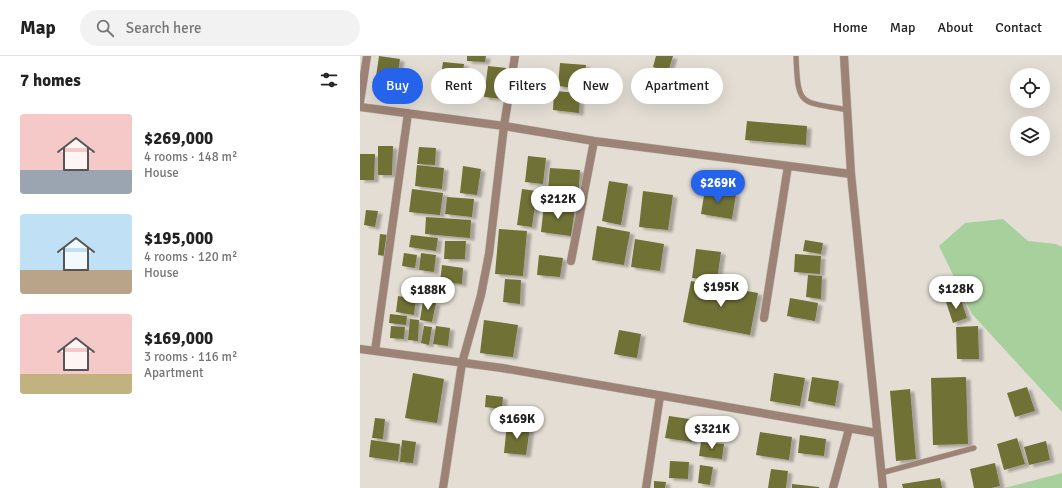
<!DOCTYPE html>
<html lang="en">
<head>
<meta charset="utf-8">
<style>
  body { margin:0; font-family:Signika,sans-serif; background:#f2f2f2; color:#222; height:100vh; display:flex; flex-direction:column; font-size:15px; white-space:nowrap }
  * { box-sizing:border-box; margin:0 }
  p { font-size:13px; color:#767676 }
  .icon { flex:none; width:22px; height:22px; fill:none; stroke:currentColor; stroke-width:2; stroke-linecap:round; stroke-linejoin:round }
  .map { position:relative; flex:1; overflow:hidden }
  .sheet { display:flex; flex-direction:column; background:#fff; width:360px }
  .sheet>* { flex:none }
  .hud { position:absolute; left:12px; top:12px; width:380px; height:36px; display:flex; gap:8px }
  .buttons { position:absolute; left:650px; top:12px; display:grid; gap:8px }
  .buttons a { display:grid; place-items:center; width:40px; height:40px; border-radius:50%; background:#fff; box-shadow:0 4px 16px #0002; font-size:20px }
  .price { position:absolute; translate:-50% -34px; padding:0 9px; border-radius:14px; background:#fff; color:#222; font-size:13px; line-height:26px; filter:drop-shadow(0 1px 2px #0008) }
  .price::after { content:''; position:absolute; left:50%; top:24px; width:12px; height:9px; margin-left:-6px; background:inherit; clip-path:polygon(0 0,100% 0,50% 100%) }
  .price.active { background:#2563eb; color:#fff }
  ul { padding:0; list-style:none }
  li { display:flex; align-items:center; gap:12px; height:100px; padding:0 20px }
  li span { display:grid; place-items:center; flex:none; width:112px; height:80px; border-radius:4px; color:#555 }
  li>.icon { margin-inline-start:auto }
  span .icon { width:48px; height:48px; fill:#fffc; stroke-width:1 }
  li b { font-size:17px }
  h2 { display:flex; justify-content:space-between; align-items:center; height:48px; padding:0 20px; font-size:17px }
  .chip { padding:0 14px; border-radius:18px; background:#fff; box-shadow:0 4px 16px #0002; font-size:14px; line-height:36px }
  .chip.active { background:#2563eb; color:#fff }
  header { display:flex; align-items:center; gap:24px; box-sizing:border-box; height:56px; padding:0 20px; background:#fff; border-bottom:1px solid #e0e0e0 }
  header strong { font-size:19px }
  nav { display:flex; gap:22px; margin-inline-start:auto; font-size:14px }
  .search { width:280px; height:36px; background:#f2f2f2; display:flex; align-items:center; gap:10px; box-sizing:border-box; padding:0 14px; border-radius:22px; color:#767676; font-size:15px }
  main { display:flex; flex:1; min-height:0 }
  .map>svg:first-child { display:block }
  .water { fill:#a7d09c }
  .building { fill:#707134; filter:url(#shadow) }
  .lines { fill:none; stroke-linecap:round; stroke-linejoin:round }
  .service-casing { stroke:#c0bbb3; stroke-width:6 }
  .minor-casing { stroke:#c0bbb3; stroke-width:9 }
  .service { stroke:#9d8375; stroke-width:5 }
  .minor { stroke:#9d8375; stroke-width:8 }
</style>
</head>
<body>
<header>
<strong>Map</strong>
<div class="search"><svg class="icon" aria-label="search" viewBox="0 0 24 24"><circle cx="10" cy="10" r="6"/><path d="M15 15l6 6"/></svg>Search here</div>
<nav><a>Home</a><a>Map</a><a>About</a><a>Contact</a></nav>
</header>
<main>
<section class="sheet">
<h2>7 homes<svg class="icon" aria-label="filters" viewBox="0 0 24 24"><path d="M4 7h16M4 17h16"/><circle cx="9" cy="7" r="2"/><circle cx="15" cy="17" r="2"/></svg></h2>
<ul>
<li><span style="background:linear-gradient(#f6c9c9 70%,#9aa5b1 0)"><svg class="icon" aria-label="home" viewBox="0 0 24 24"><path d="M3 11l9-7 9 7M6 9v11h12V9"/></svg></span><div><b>$269,000</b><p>4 rooms · 148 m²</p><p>House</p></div></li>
<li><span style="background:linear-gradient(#bfe0f5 70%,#b9a48a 0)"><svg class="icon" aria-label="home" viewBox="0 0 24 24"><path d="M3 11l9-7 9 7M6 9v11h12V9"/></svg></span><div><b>$195,000</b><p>4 rooms · 120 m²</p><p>House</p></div></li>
<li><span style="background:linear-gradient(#f6c9c9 75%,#c2b280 0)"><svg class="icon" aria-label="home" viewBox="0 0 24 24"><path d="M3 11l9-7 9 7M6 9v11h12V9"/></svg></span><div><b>$169,000</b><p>3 rooms · 116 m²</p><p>Apartment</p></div></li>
</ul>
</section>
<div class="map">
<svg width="702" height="432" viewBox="0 0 702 432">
  <defs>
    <filter id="shadow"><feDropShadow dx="4.5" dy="2.5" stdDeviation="1" flood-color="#0004"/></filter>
  </defs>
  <rect width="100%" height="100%" fill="#e3ddd4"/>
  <!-- water -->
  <path class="water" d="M643,163L668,185L696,188L702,191V356L612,258L579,190L605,167Z
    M702,417V432H644Z"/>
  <!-- building -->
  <path class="building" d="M19,0L40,3L35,38L14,35Z
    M107,0H126L125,6L107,5Z
    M296,0H313L308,16L293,11Z
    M83,6L104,8L100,36L79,33Z
    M200,7L226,9L223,33L198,30Z
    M128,10L146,12L143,43L124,41Z
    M194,35L220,37L219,57L193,54Z
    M387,65L447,70L446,89L385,84Z
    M18,90H33L32,119H18Z
    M59,91L76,92L75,109L57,108Z
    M0,98H15L14,124H0Z
    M168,100L186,102L183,128L165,126Z
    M57,109L84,112L82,133L55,130Z
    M103,110L121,113L117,139L100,137Z
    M190,112L220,114L218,145L187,143Z
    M249,125L268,128L261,169L242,165Z
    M52,133L83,137L80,159L49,156Z
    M162,133L177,135L172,171L157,169Z
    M345,133L376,138L372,163L341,158Z
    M283,135L313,139L308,174L279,171Z
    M87,141L114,143L112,161L85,158Z
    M184,148L215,152L211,180L181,176Z
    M6,154L18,155L15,171L4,169Z
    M66,161L111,164L110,182L65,178Z
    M237,170L270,176L264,209L232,204Z
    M139,173L167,175L163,220L135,218Z
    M20,178L28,179L25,200L18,199Z
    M51,179L78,182L76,195L49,191Z
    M275,183L304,188L300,215L271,211Z
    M445,184L463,187L461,198L443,195Z
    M85,185H106L105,203H84Z
    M336,193L361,196L357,225L332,222Z
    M44,197L57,199L55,212L42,210Z
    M61,197L76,199L74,216L59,214Z
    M435,198L461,200L460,218L434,216Z
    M179,199L203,202L200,221L177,219Z
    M82,209L103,212L102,228L80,226Z
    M448,219L462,220L461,243L446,241Z
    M145,223L161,224L160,248L143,246Z
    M331,225L398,237L390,279L323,266Z
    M38,240L56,243L54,259L36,256Z
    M600,241L607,262L593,267L586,246Z
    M430,242L458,247L455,265L427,260Z
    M63,245L76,247L72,266L60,264Z
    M30,258L47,260L46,269L29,267Z
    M50,263L59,264L58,285L48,284Z
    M124,264L158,269L153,301L120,297Z
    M31,270L45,271L44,283L30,282Z
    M64,270L72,271L69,289L61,287Z
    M76,270L90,272L88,290L73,288Z
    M618,270L619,303H597L596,271Z
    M259,274L281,278L277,302L254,298Z
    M53,317L84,323L77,367L45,362Z
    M414,317L445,322L440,350L410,345Z
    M452,321L479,325L475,350L448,345Z
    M606,321L608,388L573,389L571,322Z
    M667,331L675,355L655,361L647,337Z
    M550,333L556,403L536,405L530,335Z
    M126,339L143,341L142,353L125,351Z
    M309,360L336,364L332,386L305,382Z
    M15,362L25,363L23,383L12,382Z
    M147,368L170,371L166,399L144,397Z
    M400,376L432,381L429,404L396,399Z
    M440,379L466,383L464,400L438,397Z
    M657,382L665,408L644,414L637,388Z
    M11,384L40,388L38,405L9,401Z
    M42,384L56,386L53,407L40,406Z
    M686,385L690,404L669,409L664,391Z
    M341,386L364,388L362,403L339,400Z
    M310,405L329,406L328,423L309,422Z
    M635,407L640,430L631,432H614L610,413Z
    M340,409L353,411L350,429L338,427Z
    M411,413L428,415L426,432H408Z
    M580,422L582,432H543L542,428Z
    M294,425L306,426L305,432H294Z
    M432,428L459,431V432H432Z"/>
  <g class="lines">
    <defs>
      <path id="service" d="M436,0C438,52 440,45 488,54
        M521,417L614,392"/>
      <path id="minor" d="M484,0L491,118L523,432
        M0,46L7,0
        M0,51L144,70L234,85L491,118
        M211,205L234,85
        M404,262L428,110
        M0,293L142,312L517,377
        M15,295L48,57
        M83,432L102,307L121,239L129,198L144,70L155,0
        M286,432L300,340
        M473,432L489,373"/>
    </defs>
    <!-- service casing -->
    <use href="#service" class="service-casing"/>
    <!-- minor casing -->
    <use href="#minor" class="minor-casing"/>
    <!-- service -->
    <use href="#service" class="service"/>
    <!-- minor -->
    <use href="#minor" class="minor"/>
  </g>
</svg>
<div class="buttons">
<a><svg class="icon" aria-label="locate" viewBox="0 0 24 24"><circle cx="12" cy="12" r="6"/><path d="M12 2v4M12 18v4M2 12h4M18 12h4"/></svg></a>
<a><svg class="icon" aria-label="layers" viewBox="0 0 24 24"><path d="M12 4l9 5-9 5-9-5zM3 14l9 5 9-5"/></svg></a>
</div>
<b class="price active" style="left:358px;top:148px">$269K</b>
<b class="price" style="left:198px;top:164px">$212K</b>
<b class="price" style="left:361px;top:252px">$195K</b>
<b class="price" style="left:596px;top:254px">$128K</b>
<b class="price" style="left:68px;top:255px">$188K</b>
<b class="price" style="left:157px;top:384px">$169K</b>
<b class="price" style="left:352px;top:394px">$321K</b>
<div class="hud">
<a class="chip active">Buy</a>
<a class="chip">Rent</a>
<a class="chip">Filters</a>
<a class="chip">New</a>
<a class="chip">Apartment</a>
</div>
</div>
</main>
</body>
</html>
